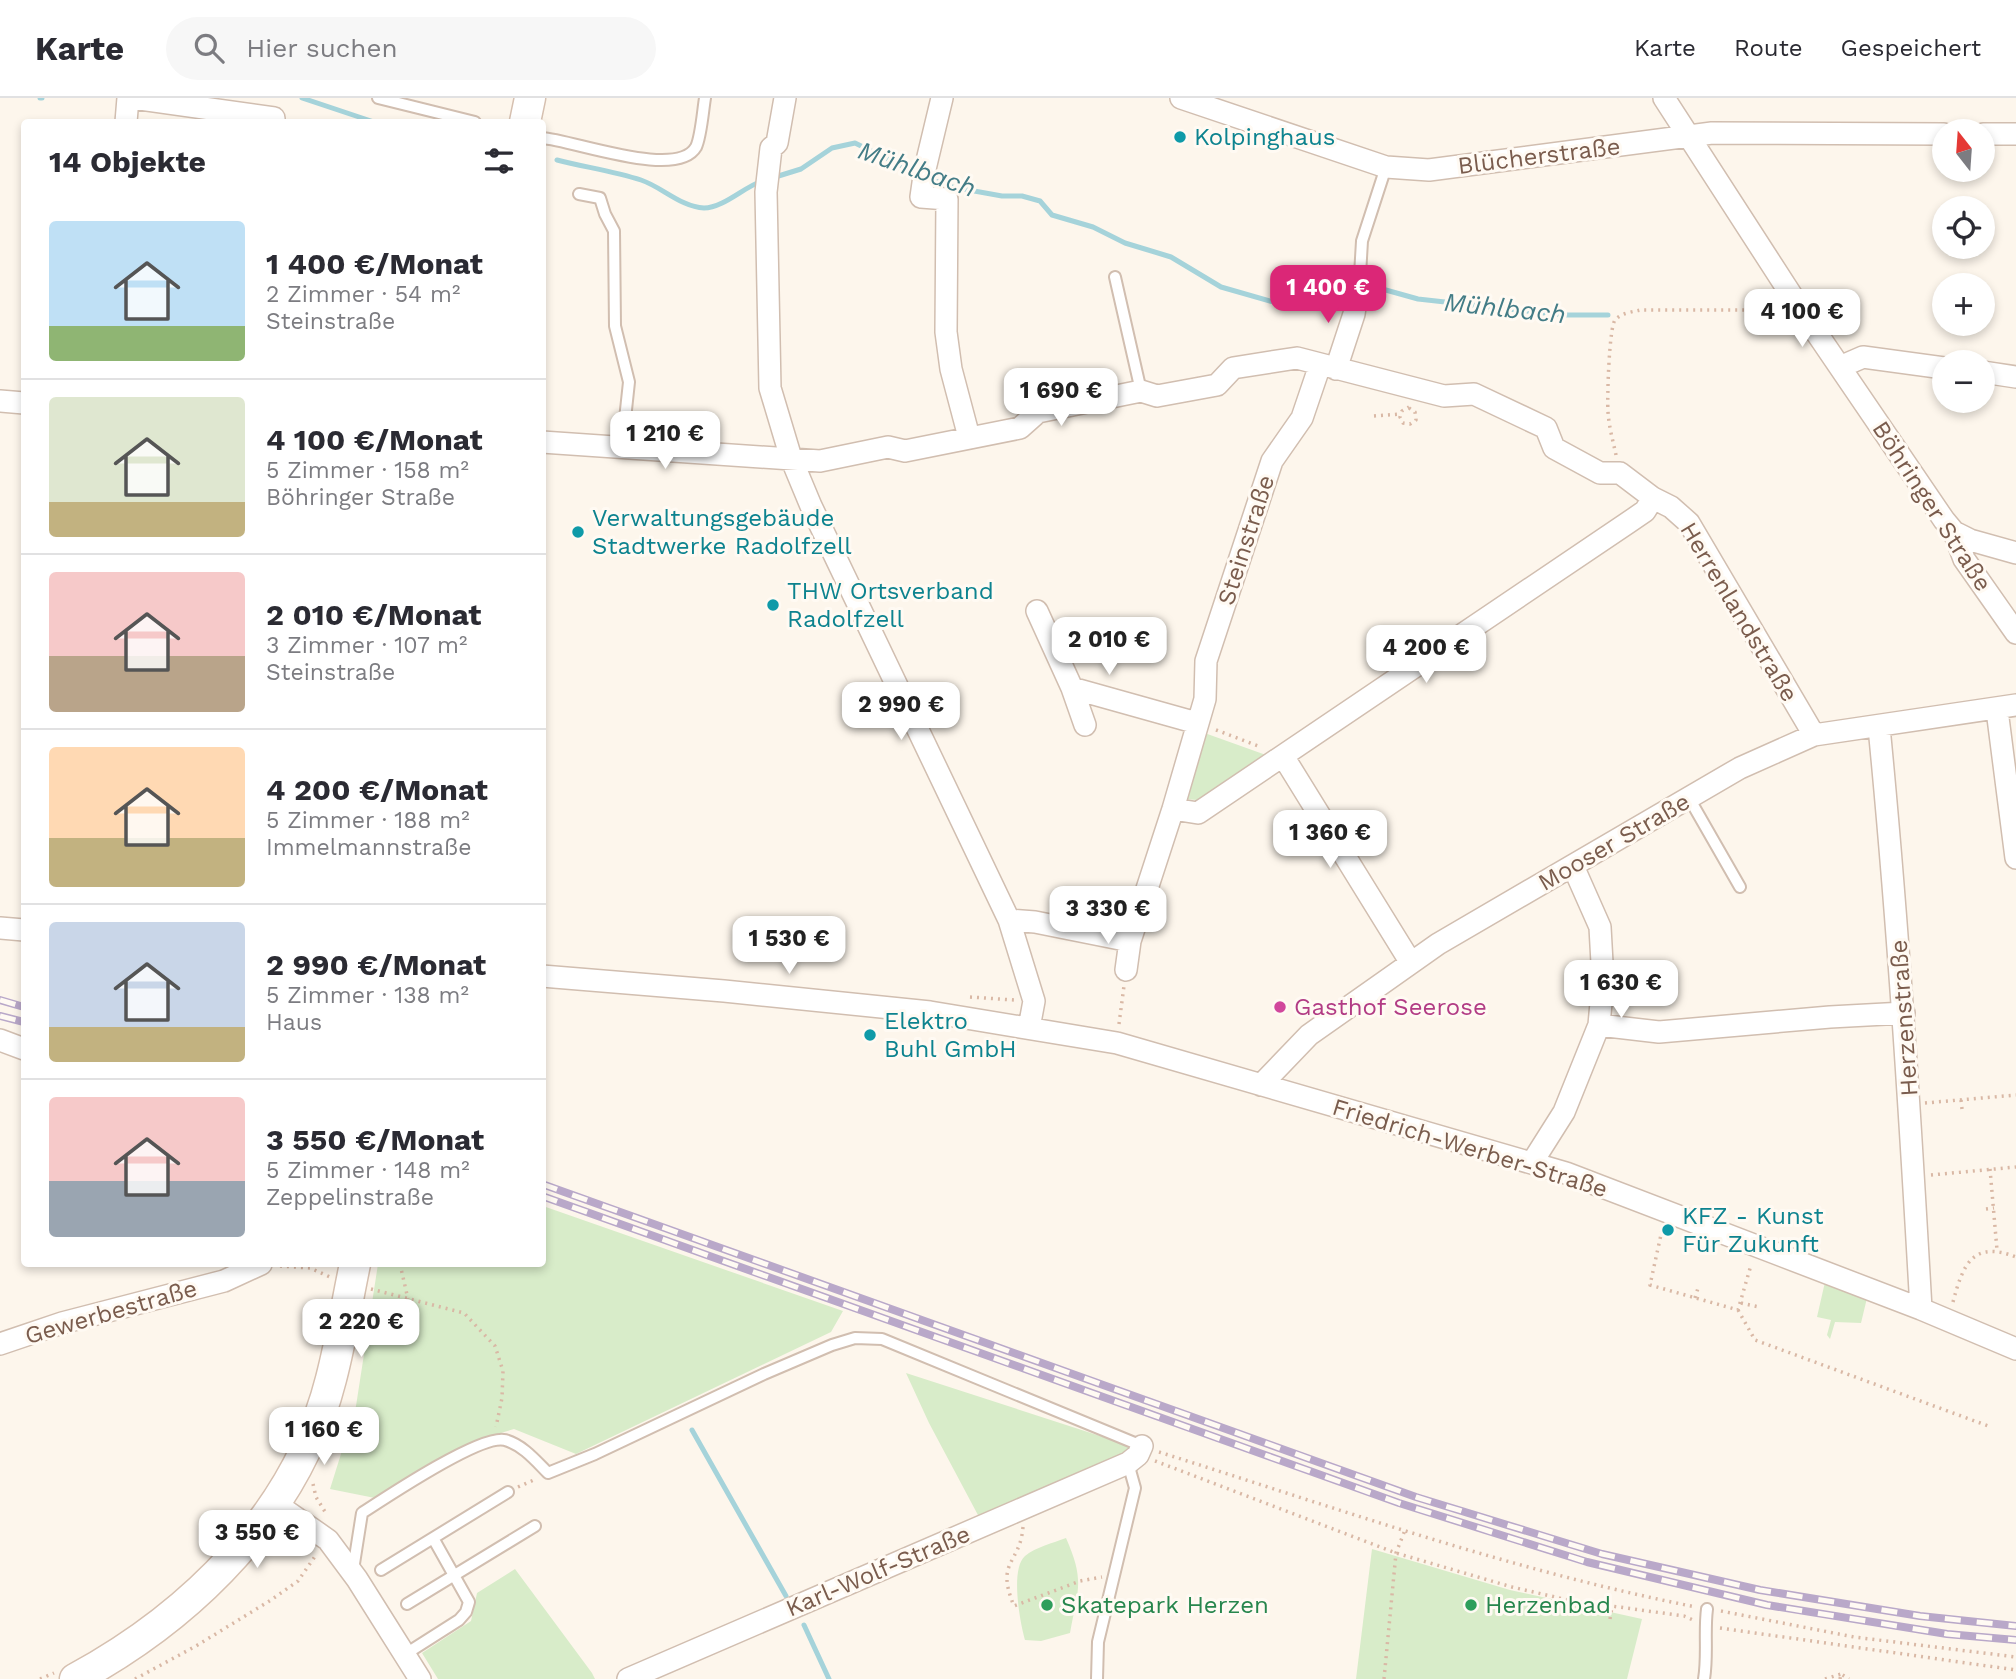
<!DOCTYPE html>
<html lang="de">
<head>
<meta charset="utf-8">
<style>
  body { margin:0; font-family:"Work Sans",sans-serif; background:#f7f7f7; color:#2b2b33; height:100vh; display:flex; flex-direction:column; font-size:26px; white-space:nowrap }
  * { box-sizing:border-box; margin:0 }
  p { font-size:23px; color:#7c7c81 }
  .icon { flex:none; width:38px; height:38px; fill:none; stroke:currentColor; stroke-width:2; stroke-linecap:round; stroke-linejoin:round }
  .map { position:relative; flex:1; overflow:hidden }
  .drawer { position:absolute; left:21px; top:21px; width:525px; height:1148px; display:flex; flex-direction:column; background:#fff; border-radius:7px; box-shadow:0 4px 10px #0003 }
  .drawer>* { flex:none }
  .needle { width:46px; rotate:343deg }
  .tools { position:absolute; left:1932px; top:21px; display:grid; gap:14px }
  .tools a { display:grid; place-items:center; width:63px; height:63px; border-radius:50%; background:#fff; box-shadow:0 4px 10px #0003; font-size:35px }
  .price { position:absolute; translate:-50% -60px; padding:0 16px; border-radius:14px; background:#fff; color:#222; font-size:23px; line-height:46px; filter:drop-shadow(0 2px 4px #0008) }
  .price::after { content:''; position:absolute; left:50%; top:42px; width:21px; height:16px; margin-left:-10px; background:inherit; clip-path:polygon(0 0,100% 0,50% 100%) }
  .price.selected { background:#db2777; color:#fff }
  ul { padding:0; list-style:none }
  li { display:flex; align-items:center; gap:21px; height:175px; padding:0 28px }
  li+li { border-top:2px solid #e1e1e2 }
  li span { display:grid; place-items:center; flex:none; width:196px; height:140px; border-radius:7px; color:#555 }
  li>.icon { margin-inline-start:auto }
  span .icon { width:84px; height:84px; fill:#fffc; stroke-width:1 }
  li b { font-size:30px }
  h2 { display:flex; justify-content:space-between; align-items:center; height:84px; padding:0 28px; font-size:30px }
  header { display:flex; align-items:center; gap:42px; box-sizing:border-box; height:98px; padding:0 35px; background:#fff; border-bottom:2px solid #e1e1e2 }
  header strong { font-size:33px }
  nav { display:flex; gap:38px; margin-inline-start:auto; font-size:24px }
  .search { width:490px; height:63px; background:#f7f7f7; display:flex; align-items:center; gap:18px; box-sizing:border-box; padding:0 24px; border-radius:38px; color:#7c7c81; font-size:26px }
  .map>svg:first-child { display:block }
  .green { fill:#d8ecc9 }
  .lines { fill:none; stroke-linecap:round; stroke-linejoin:round }
  .stream { stroke:#a5d3da; stroke-width:5 }
  .service-casing { stroke:#d1beb0; stroke-width:14 }
  .minor-casing { stroke:#d1beb0; stroke-width:24 }
  .secondary-casing { stroke:#d6c0b0; stroke-width:33 }
  .path { stroke:#d9b8a5; stroke-width:3.5; stroke-dasharray:2 5; stroke-linecap:butt }
  .service { stroke:#fff; stroke-width:10 }
  .minor { stroke:#fff; stroke-width:21 }
  .secondary { stroke:#fff; stroke-width:30 }
  .rail-casing { stroke:#b9a8c9; stroke-width:8 }
  .rail { stroke:#fffaf3; stroke-width:5; stroke-dasharray:16; stroke-linecap:butt }
  .culture-dot { fill:#0f9aa8; stroke:#fffaf3; stroke-width:2.5 }
  .hotel-dot { fill:#d1479c; stroke:#fffaf3; stroke-width:2.5 }
  .leisure-dot { fill:#2e9e5b; stroke:#fffaf3; stroke-width:2.5 }
  .labels { text-anchor:middle; stroke-width:6; stroke-linejoin:round; paint-order:stroke }
  .culture-label { font-size:24px; fill:#0d838f; stroke:#fffaf3; text-anchor:start }
  .street-label { font-size:24px; fill:#7a5c4d; stroke:#fffaf3 }
  .hotel-label { font-size:24px; fill:#b23c85; stroke:#fffaf3; text-anchor:start }
  .leisure-label { font-size:24px; fill:#27864d; stroke:#fffaf3; text-anchor:start }
  .water-label { font-size:26px; font-style:italic; fill:#437c86; stroke:#fffaf3 }
</style>
</head>
<body>
<header>
<strong>Karte</strong>
<div class="search"><svg class="icon" aria-label="search" viewBox="0 0 24 24"><circle cx="10" cy="10" r="6"/><path d="M15 15l6 6"/></svg>Hier suchen</div>
<nav><a>Karte</a><a>Route</a><a>Gespeichert</a></nav>
</header>
<div class="map">
<svg width="2016" height="1581" viewBox="0 0 2016 1581">
  <rect width="100%" height="100%" fill="#fdf6ec"/>
  <!-- green -->
  <path class="green" d="M1199,633L1266,657L1263,662L1197,702L1185,701Z
    M543,1108L843,1213L831,1234L576,1356L514,1331L474,1343L375,1400L330,1391L356,1308L378,1166H542Z
    M1825,1184L1867,1200L1861,1225L1835,1224L1830,1241L1827,1237L1831,1222L1817,1219Z
    M906,1275L1131,1348L1127,1359L979,1419L929,1325Z
    M1066,1440C1085,1483 1078,1491 1070,1535L1041,1543L1025,1542C1020,1524 1010,1471 1025,1458C1036,1449 1053,1445 1066,1440Z
    M1372,1451L1510,1492L1642,1521L1627,1581H1356Z
    M515,1471L592,1575L595,1581H438L422,1555L471,1523L477,1495Z"/>
  <g class="lines">
    <!-- stream -->
    <path class="stream" d="M40,0H42
      M302,0L374,24
      M557,62C584,69 614,73 641,82C662,89 681,109 704,110C723,110 744,89 762,83
      M772,80L801,71L832,50L855,45L918,76
      M930,81L952,89L1002,98H1022L1040,103L1052,117L1093,129L1125,145L1171,159L1221,189L1291,209L1303,207L1323,188L1350,182L1418,201L1563,217H1608
      M692,1332L786,1498
      M804,1527L829,1581"/>
    <defs>
      <path id="service" d="M378,0L475,24
        M542,40C573,42 677,82 696,49C701,39 703,12 705,0
        M579,96L600,100L605,116L614,133L615,228L629,284L622,349
        M1360,177L1362,143L1386,69
        M1115,179L1141,293
        M1689,700L1740,789
        M353,1472L362,1415C385,1400 481,1336 505,1342C523,1347 536,1363 548,1375L595,1356L764,1276L832,1247L855,1240L882,1241L1142,1348
        M381,1472L508,1394
        M407,1506L535,1428
        M404,1557L459,1522L466,1514L469,1504L433,1440
        M1097,1581L1098,1544L1135,1390L1128,1365
        M1704,1581C1708,1558 1704,1534 1707,1511"/>
      <path id="minor" d="M133,0L274,20V24
        M785,0L777,45L771,50L766,94L770,290L791,360L811,408L1009,822L1034,903L1029,930
        M942,0L925,71L921,99L947,101L946,234L951,271L969,339
        M1181,0L1386,69L1429,72L1712,35L1944,36
        M1664,0L1803,215L1944,422L1954,434L1964,461L2016,535
        M126,24L128,0
        M1983,36H2016
        M1840,269L1863,259L1944,270
        M1336,271L1354,216L1358,189
        M1983,274L2016,279
        M0,303L24,305
        M542,344L820,363L888,349L905,353L1020,330L1038,314L1141,293L1157,298L1217,287L1233,270L1297,260L1444,298L1474,296L1546,330L1554,350L1600,375H1620L1653,400L1671,409L1689,425L1814,637
        M1954,434L1970,442L2016,455
        M1037,513L1072,590L1197,625
        M1072,590L1085,627
        M1997,612L2016,760
        M1879,629C1898,823 1910,1017 1921,1211
        M1283,658L1411,865
        M1173,711L1198,715L1629,424L1645,413L1653,400
        M1009,822L1035,824L1130,843
        M0,830L24,832
        M1126,872L1130,843L1173,711L1205,601L1206,563L1272,363L1302,320L1320,267
        M542,878L724,893L930,914L1117,945L1566,1075L1921,1211L2016,1251
        M1599,927L1659,934L1830,919L1904,915
        M0,942L24,951
        M1261,987L1309,937L1438,846L1740,670L1814,637L2016,607
        M1533,1063L1564,1014L1599,927L1603,883L1600,829L1573,768
        M0,1246L62,1225L224,1183L261,1166
        M275,1405L328,1442L357,1481L420,1581
        M628,1581L1128,1365L1138,1357L1142,1348"/>
      <path id="secondary" d="M525,24L530,0
        M75,1581C193,1517 297,1415 331,1281C341,1243 347,1204 355,1166"/>
    </defs>
    <!-- service casing -->
    <use href="#service" class="service-casing"/>
    <!-- minor casing -->
    <use href="#minor" class="minor-casing"/>
    <!-- secondary casing -->
    <use href="#secondary" class="secondary-casing"/>
    <!-- path -->
    <path class="path" d="M1409,310L1415,314L1416,322L1410,326L1403,325L1400,319L1402,313L1409,309
      M1374,318L1401,316
      M1616,357C1613,343 1609,329 1608,314C1607,302 1609,230 1615,222C1621,215 1632,214 1640,212H1767L1776,209
      M1216,632L1261,649
      M970,899L1014,902
      M1119,926L1124,888
      M1961,1002L1962,1011
      M1925,1005L2016,997
      M1990,1071L1997,1152
      M1931,1077L2016,1069
      M1986,1111L1994,1110
      M1662,1132L1650,1187L1738,1212L1751,1167
      M400,1166L408,1201
      M280,1168L310,1170L330,1179
      M371,1191L464,1215L495,1248L503,1273L502,1300L496,1329
      M1695,1200L1698,1190
      M1953,1204C1963,1166 1973,1142 2016,1159
      M1741,1205L1759,1209L1760,1207
      M1738,1212L1755,1242L1991,1329
      M1159,1354C1336,1410 1513,1473 1696,1509
      M1155,1363L1396,1455L1512,1489L1568,1502L1684,1518L1693,1522
      M313,1386L316,1399L327,1417
      M518,1389L536,1381
      M1023,1429C1020,1467 995,1462 1014,1508L1080,1483L1102,1479
      M1721,1513L1854,1539L2016,1559
      M1610,1521L1612,1509
      M1720,1530L2016,1572
      M40,1581L54,1575
      M135,1581L196,1548L271,1502L298,1483L316,1457
      M1384,1581L1396,1455L1405,1432
      M1825,1581L1841,1576
      M1840,1581L1841,1576L1849,1581"/>
    <!-- service -->
    <use href="#service" class="service"/>
    <!-- minor -->
    <use href="#minor" class="minor"/>
    <!-- secondary -->
    <use href="#secondary" class="secondary"/>
    <defs>
      <path id="rail" d="M0,902L24,909
        M0,918L24,924
        M542,1086L1416,1399L1602,1456L1760,1492L1920,1518L2016,1528
        M542,1098L1399,1405L1587,1464L1767,1507L1947,1536L2016,1542"/>
    </defs>
    <!-- rail casing -->
    <use href="#rail" class="rail-casing"/>
    <!-- rail -->
    <use href="#rail" class="rail"/>
  </g>
  <!-- markers -->
  <g class="culture-dot">
    <circle cx="1180" cy="39" r="7"/>
    <circle cx="578" cy="434" r="7"/>
    <circle cx="773" cy="507" r="7"/>
    <circle cx="870" cy="937" r="7"/>
    <circle cx="1668" cy="1132" r="7"/>
  </g>
  <circle class="hotel-dot" cx="1280" cy="909" r="7"/>
  <g class="leisure-dot">
    <circle cx="1047" cy="1507" r="7"/>
    <circle cx="1471" cy="1507" r="7"/>
  </g>
  <g class="labels">
    <!-- culture labels -->
    <g class="culture-label">
      <text x="1194" y="47">Kolpinghaus</text>
      <text x="592" y="428">Verwaltungsgebäude<tspan x="592" dy="28">Stadtwerke Radolfzell</tspan></text>
      <text x="787" y="501">THW Ortsverband<tspan x="787" dy="28">Radolfzell</tspan></text>
      <text x="884" y="931">Elektro<tspan x="884" dy="28">Buhl GmbH</tspan></text>
      <text x="1682" y="1126">KFZ - Kunst<tspan x="1682" dy="28">Für Zukunft</tspan></text>
    </g>
    <!-- street labels -->
    <g class="street-label">
      <text transform="translate(1539 58) rotate(-7)" y="8">Blücherstraße</text>
      <text transform="translate(1932 408) rotate(57)" y="8">Böhringer Straße</text>
      <text transform="translate(1246 442) rotate(-72)" y="8">Steinstraße</text>
      <text transform="translate(1739 514) rotate(59)" y="8">Herrenlandstraße</text>
      <text transform="translate(1614 744) rotate(-30)" y="8">Mooser Straße</text>
      <text transform="translate(1904 920) rotate(-94)" y="8">Herzenstraße</text>
      <text transform="translate(1470 1050) rotate(17)" y="8">Friedrich-Werber-Straße</text>
      <text transform="translate(111 1214) rotate(-16)" y="8">Gewerbestraße</text>
      <text transform="translate(878 1473) rotate(-23)" y="8">Karl-Wolf-Straße</text>
    </g>
    <!-- hotel labels -->
    <g class="hotel-label">
      <text x="1294" y="917">Gasthof Seerose</text>
    </g>
    <!-- leisure labels -->
    <g class="leisure-label">
      <text x="1061" y="1515">Skatepark Herzen</text>
      <text x="1485" y="1515">Herzenbad</text>
    </g>
    <!-- water labels -->
    <g class="water-label">
      <text transform="translate(917 71) rotate(19)" y="9">Mühlbach</text>
      <text transform="translate(1505 210) rotate(6)" y="9">Mühlbach</text>
    </g>
  </g>
</svg>
<div class="tools">
<a><svg class="needle" viewBox="-14 -14 28 28"><path d="M0-13l5 13h-10z" fill="#e53935"/><path d="M0 13l5-13h-10z" fill="#7c7c81"/></svg></a>
<a><svg class="icon" aria-label="locate" viewBox="0 0 24 24"><circle cx="12" cy="12" r="6"/><path d="M12 2v4M12 18v4M2 12h4M18 12h4"/></svg></a>
<a>+</a>
<a>−</a>
</div>
<b class="price selected" style="left:1328px;top:227px">1 400 €</b>
<b class="price" style="left:1802px;top:251px">4 100 €</b>
<b class="price" style="left:1061px;top:330px">1 690 €</b>
<b class="price" style="left:665px;top:373px">1 210 €</b>
<b class="price" style="left:1109px;top:579px">2 010 €</b>
<b class="price" style="left:1426px;top:587px">4 200 €</b>
<b class="price" style="left:901px;top:644px">2 990 €</b>
<b class="price" style="left:1330px;top:772px">1 360 €</b>
<b class="price" style="left:1108px;top:848px">3 330 €</b>
<b class="price" style="left:789px;top:878px">1 530 €</b>
<b class="price" style="left:1621px;top:922px">1 630 €</b>
<b class="price" style="left:361px;top:1261px">2 220 €</b>
<b class="price" style="left:324px;top:1369px">1 160 €</b>
<b class="price" style="left:257px;top:1472px">3 550 €</b>
<section class="drawer">
<h2>14 Objekte<svg class="icon" aria-label="filters" viewBox="0 0 24 24"><path d="M4 7h16M4 17h16"/><circle cx="9" cy="7" r="2"/><circle cx="15" cy="17" r="2"/></svg></h2>
<ul>
<li><span style="background:linear-gradient(#bfe0f5 75%,#8fb573 0)"><svg class="icon" aria-label="home" viewBox="0 0 24 24"><path d="M3 11l9-7 9 7M6 9v11h12V9"/></svg></span><div><b>1 400 €/Monat</b><p>2 Zimmer · 54 m²</p><p>Steinstraße</p></div></li>
<li><span style="background:linear-gradient(#dfe7d0 75%,#c2b280 0)"><svg class="icon" aria-label="home" viewBox="0 0 24 24"><path d="M3 11l9-7 9 7M6 9v11h12V9"/></svg></span><div><b>4 100 €/Monat</b><p>5 Zimmer · 158 m²</p><p>Böhringer Straße</p></div></li>
<li><span style="background:linear-gradient(#f6c9c9 60%,#b9a48a 0)"><svg class="icon" aria-label="home" viewBox="0 0 24 24"><path d="M3 11l9-7 9 7M6 9v11h12V9"/></svg></span><div><b>2 010 €/Monat</b><p>3 Zimmer · 107 m²</p><p>Steinstraße</p></div></li>
<li><span style="background:linear-gradient(#ffd9b3 65%,#c2b280 0)"><svg class="icon" aria-label="home" viewBox="0 0 24 24"><path d="M3 11l9-7 9 7M6 9v11h12V9"/></svg></span><div><b>4 200 €/Monat</b><p>5 Zimmer · 188 m²</p><p>Immelmannstraße</p></div></li>
<li><span style="background:linear-gradient(#c9d6e8 75%,#c2b280 0)"><svg class="icon" aria-label="home" viewBox="0 0 24 24"><path d="M3 11l9-7 9 7M6 9v11h12V9"/></svg></span><div><b>2 990 €/Monat</b><p>5 Zimmer · 138 m²</p><p>Haus</p></div></li>
<li><span style="background:linear-gradient(#f6c9c9 60%,#9aa5b1 0)"><svg class="icon" aria-label="home" viewBox="0 0 24 24"><path d="M3 11l9-7 9 7M6 9v11h12V9"/></svg></span><div><b>3 550 €/Monat</b><p>5 Zimmer · 148 m²</p><p>Zeppelinstraße</p></div></li>
</ul>
</section>
</div>
</body>
</html>
